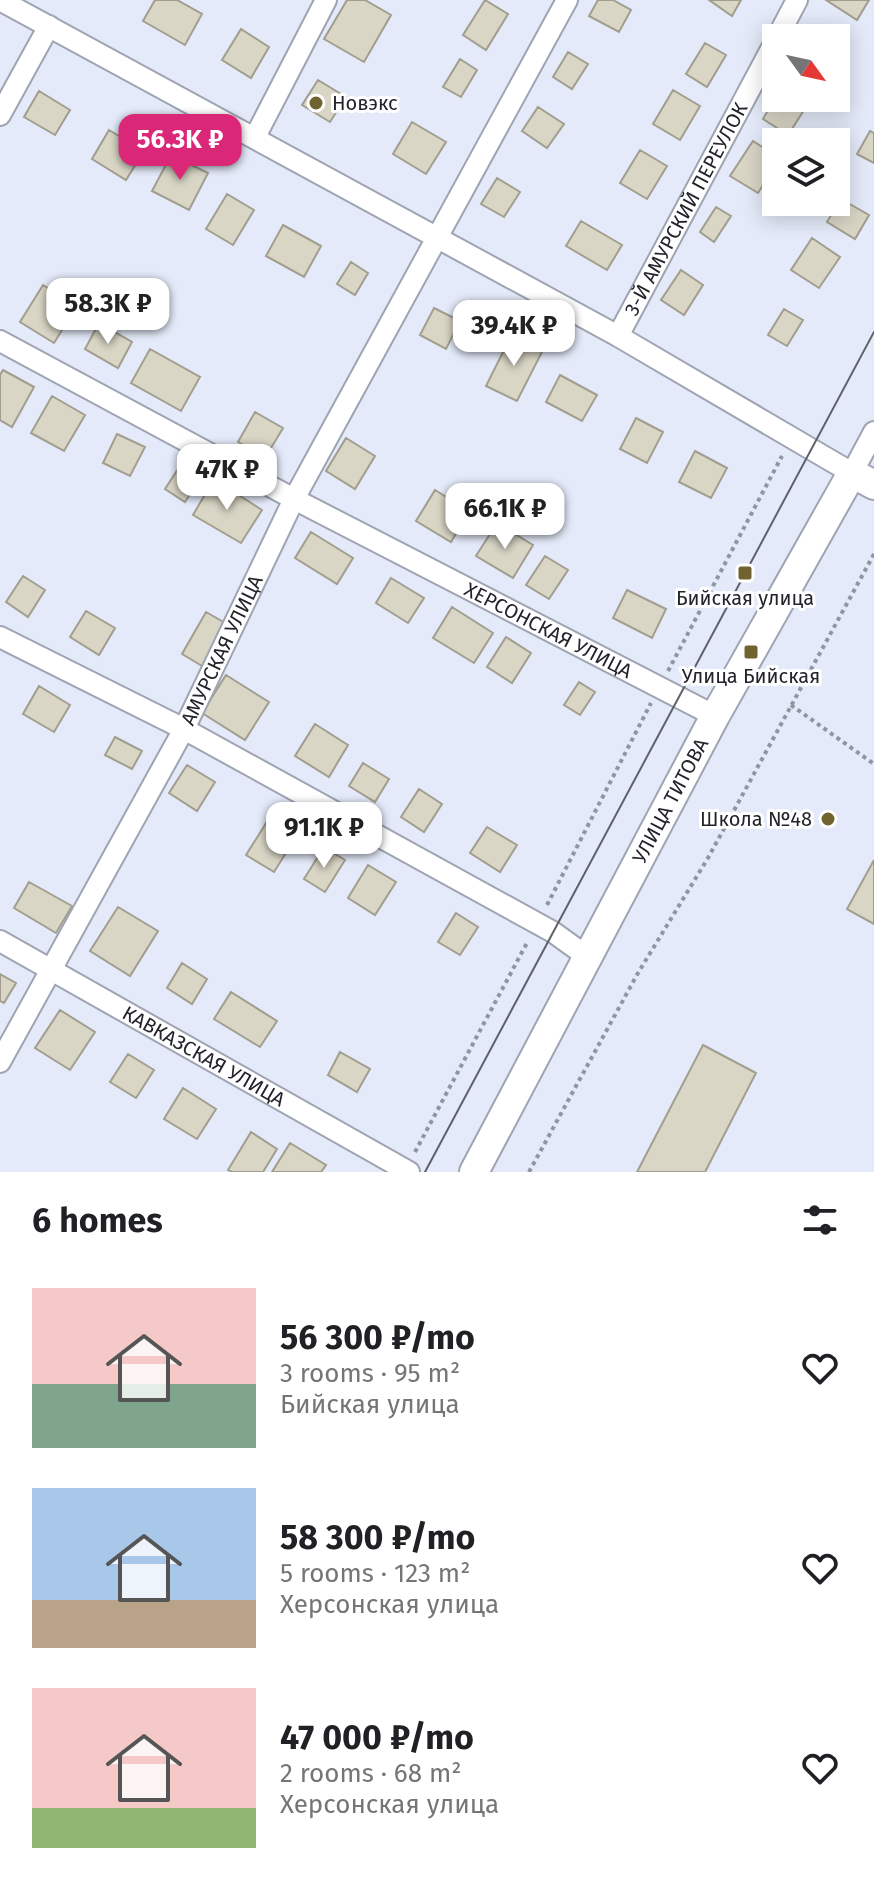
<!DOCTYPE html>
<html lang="en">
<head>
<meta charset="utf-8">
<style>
  body { margin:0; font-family:"Fira Sans",sans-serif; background:#f2f2f2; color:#202124; height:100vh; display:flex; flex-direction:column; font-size:30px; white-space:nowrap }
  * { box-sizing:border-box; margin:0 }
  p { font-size:26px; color:#757577 }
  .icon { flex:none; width:44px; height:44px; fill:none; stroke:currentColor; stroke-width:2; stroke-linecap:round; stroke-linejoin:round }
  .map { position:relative; height:1172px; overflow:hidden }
  .panel { display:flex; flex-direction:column; background:#fff; flex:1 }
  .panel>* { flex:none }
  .needle { width:52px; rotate:123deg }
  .controls { position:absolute; left:762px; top:24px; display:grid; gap:16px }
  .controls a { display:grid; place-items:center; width:88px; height:88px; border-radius:0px; background:#fff; box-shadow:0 4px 20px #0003; font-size:40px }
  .price { position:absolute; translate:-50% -68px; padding:0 18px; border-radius:16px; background:#fff; color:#222; font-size:26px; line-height:52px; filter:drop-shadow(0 2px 4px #0008) }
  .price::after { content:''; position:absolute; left:50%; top:48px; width:24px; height:18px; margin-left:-12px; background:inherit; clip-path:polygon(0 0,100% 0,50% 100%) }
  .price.current { background:#db2777; color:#fff }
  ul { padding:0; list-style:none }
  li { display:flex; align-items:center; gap:24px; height:200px; padding:0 32px }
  li span { display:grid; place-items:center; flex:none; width:224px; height:160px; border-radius:0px; color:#555 }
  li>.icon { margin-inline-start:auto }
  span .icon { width:96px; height:96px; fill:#fffc; stroke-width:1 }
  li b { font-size:34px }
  h2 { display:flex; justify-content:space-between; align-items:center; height:96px; padding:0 32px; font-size:34px }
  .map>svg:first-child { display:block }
  .building { fill:#d9d6c6; stroke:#a19e8f; stroke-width:2 }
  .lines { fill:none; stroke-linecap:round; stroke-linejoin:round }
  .street-casing { stroke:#9ea4b2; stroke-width:24 }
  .secondary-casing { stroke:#9ea4b2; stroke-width:32 }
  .path { stroke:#9095a0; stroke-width:4; stroke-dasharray:4 4; stroke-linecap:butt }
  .street { stroke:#fff; stroke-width:20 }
  .secondary { stroke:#fff; stroke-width:28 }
  .tram { stroke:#5f626b; stroke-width:2 }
  .poi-dot { fill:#706330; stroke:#fff; stroke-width:3 }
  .labels { text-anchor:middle; stroke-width:6; stroke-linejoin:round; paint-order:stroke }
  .poi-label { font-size:20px; fill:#22242a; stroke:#fff }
  .street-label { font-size:20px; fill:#22242a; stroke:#fff }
</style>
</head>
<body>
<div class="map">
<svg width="874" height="1172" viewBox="0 0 874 1172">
  <rect width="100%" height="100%" fill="#e4eaf9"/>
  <!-- building -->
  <path class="building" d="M155,0H177L202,14L185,45L143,21Z
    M347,0H365L391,15L364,62L324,39Z
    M485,0L508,14L486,50L463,35Z
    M598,0H613L631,10L619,32L589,16Z
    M709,0H741L732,16Z
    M826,0H869L857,20Z
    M241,29L269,47L251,78L222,60Z
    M705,43L726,55L707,87L686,74Z
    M568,52L588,64L572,89L553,77Z
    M460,59L477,70L461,97L443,87Z
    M318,80L346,97L330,122L302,105Z
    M673,90L700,106L680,140L653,124Z
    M39,91L70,110L55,135L24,117Z
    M776,97L792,98L806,107L788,135L763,119Z
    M538,107L564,124L547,148L522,131Z
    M412,122L446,142L426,174L393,154Z
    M109,130L144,151L126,180L92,159Z
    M870,131L874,133V163L857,154Z
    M753,141L776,156V165L758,193L730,176Z
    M640,150L667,166L647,199L620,183Z
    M171,155L208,173L189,210L152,191Z
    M497,178L520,192L504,217L481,204Z
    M227,194L254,210L233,245L206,229Z
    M841,199L869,215L855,239L827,222Z
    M716,207L731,216L714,242L700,232Z
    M581,221L622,245L607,270L566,246Z
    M283,225L321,246L304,277L266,256Z
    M812,238L840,257L819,288L791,270Z
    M351,262L368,273L355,295L337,284Z
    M681,270L703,285L684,315L661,300Z
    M43,285L77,306L54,343L20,322Z
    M434,308L460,321L446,349L420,335Z
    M784,309L803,320L787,346L768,335Z
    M99,323L132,342L118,368L85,349Z
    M512,334L543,350L517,401L486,386Z
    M150,349L200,377L181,411L131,383Z
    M3,370L34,387L12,427L0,420V375Z
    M560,375L597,395L582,421L546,402Z
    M52,396L85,415L64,451L31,433Z
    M255,412L283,428L265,458L238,442Z
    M636,418L663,432L647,463L620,449Z
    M117,434L145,447L130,476L103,463Z
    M346,438L375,456L355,489L326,471Z
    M695,451L727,468L711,498L679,482Z
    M182,463L202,476L185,502L165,489Z
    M214,479L262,510L241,543L193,515Z
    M435,490L469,511L451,542L416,521Z
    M497,523L533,545L513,578L476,556Z
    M311,532L353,558L337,584L295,558Z
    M545,556L568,570L549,599L526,585Z
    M23,576L45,590L28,617L6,602Z
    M391,578L424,598L408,623L376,603Z
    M627,590L666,609L652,638L613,618Z
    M452,607L493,633L474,663L433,638Z
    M86,611L115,628L99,655L70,637Z
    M206,612L227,624L202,666L182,654Z
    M506,637L531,653L512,683L487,667Z
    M226,675L269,702L245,740L202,713Z
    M579,682L595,692L580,715L564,705Z
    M39,686L70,705L54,732L23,714Z
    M315,724L348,745L329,777L295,756Z
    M115,737L142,751L132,769L105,755Z
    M363,763L389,779L375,802L349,786Z
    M187,765L215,782L197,811L169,793Z
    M419,789L442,804L424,832L401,817Z
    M273,812L301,829L274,872L246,855Z
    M487,827L517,845L500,872L470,853Z
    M324,847L345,860L325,892L304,879Z
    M874,860V924L847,909Z
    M368,865L396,882L375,915L348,898Z
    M29,882L72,906L56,933L14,908Z
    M118,907L158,931L130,976L90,951Z
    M456,913L478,927L460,955L438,942Z
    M182,963L207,979L192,1004L167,988Z
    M0,974L16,983L4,1003L0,1001Z
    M231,992L277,1021L260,1047L214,1019Z
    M60,1010L95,1032L70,1070L35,1048Z
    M703,1045L756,1073L705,1172H637Z
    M340,1052L370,1069L357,1092L328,1075Z
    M128,1054L154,1070L136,1098L110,1082Z
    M183,1088L216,1109L197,1139L164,1119Z
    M251,1132L277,1149L263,1172H232L228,1170Z
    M290,1143L326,1165L321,1172H272Z"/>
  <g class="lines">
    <defs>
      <g id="street">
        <path d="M0,0L618,336L852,473L874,432"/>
        <path d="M777,38L797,0"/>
        <path d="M0,115L49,26"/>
        <path d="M255,137L326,0"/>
        <path id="s1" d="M618,336L776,40"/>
        <path id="s2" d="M0,341L294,499L715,716"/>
        <path d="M0,637L184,729L553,932L589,958"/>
        <path id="s3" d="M0,941L409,1172"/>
        <path id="s4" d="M0,1062L184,729L294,499L567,0"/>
      </g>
      <g id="secondary">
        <path id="s5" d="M474,1172L715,716L852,473L874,485"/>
      </g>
    </defs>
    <!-- street casing -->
    <use href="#street" class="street-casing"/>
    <!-- secondary casing -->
    <use href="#secondary" class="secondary-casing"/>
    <!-- path -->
    <path class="path" d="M668,671L782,456
      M791,705L874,764
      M547,905L651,703
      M415,1152L528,941
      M529,1172L638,973L708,858L874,554"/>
    <!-- street -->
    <use href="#street" class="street"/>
    <!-- secondary -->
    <use href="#secondary" class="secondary"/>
    <!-- tram -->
    <path class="tram" d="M425,1172L874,332"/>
  </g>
  <!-- markers -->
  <g class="poi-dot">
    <circle cx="316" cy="103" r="8"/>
    <rect x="737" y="565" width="16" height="16" rx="4"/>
    <rect x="743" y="644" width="16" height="16" rx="4"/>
    <circle cx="828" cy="819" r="8"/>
  </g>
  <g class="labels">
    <!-- poi labels -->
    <g class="poi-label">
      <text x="332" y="110" text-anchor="start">Новэкс</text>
      <text x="745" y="605">Бийская улица</text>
      <text x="751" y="683">Улица Бийская</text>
      <text x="812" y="826" text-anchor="end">Школа №48</text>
    </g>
    <!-- street labels -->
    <g class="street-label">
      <text dy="7" stroke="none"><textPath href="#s1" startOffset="144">3-Й АМУРСКИЙ ПЕРЕУЛОК</textPath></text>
      <text dy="7" stroke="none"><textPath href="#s2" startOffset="620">ХЕРСОНСКАЯ УЛИЦА</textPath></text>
      <text dy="7" stroke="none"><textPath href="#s4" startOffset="468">АМУРСКАЯ УЛИЦА</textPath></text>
      <text dy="7" stroke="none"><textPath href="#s5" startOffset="420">УЛИЦА ТИТОВА</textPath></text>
      <text dy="7" stroke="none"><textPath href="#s3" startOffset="234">КАВКАЗСКАЯ УЛИЦА</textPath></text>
    </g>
  </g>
</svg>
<div class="controls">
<a><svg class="needle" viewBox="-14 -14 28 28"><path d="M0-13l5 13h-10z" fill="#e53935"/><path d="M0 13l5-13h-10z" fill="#757577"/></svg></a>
<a><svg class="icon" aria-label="layers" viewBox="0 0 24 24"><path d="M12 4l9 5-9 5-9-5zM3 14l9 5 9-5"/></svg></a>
</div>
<b class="price current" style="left:180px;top:182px">56.3K ₽</b>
<b class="price" style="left:108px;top:346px">58.3K ₽</b>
<b class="price" style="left:514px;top:368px">39.4K ₽</b>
<b class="price" style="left:227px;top:512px">47K ₽</b>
<b class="price" style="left:505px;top:551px">66.1K ₽</b>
<b class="price" style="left:324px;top:870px">91.1K ₽</b>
</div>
<section class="panel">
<h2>6 homes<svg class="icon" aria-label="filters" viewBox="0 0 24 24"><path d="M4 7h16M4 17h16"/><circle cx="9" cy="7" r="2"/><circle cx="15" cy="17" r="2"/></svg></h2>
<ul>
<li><span style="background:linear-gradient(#f6c9c9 60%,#7fa58c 0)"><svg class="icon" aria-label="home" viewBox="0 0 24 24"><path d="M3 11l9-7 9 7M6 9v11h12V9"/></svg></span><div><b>56 300 ₽/mo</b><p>3 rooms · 95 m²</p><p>Бийская улица</p></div><svg class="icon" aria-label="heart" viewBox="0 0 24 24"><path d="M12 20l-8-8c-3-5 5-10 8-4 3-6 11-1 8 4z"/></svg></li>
<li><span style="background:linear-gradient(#a9c7e8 70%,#b9a48a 0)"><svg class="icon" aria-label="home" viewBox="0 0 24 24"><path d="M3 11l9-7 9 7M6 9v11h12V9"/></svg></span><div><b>58 300 ₽/mo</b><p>5 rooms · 123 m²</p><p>Херсонская улица</p></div><svg class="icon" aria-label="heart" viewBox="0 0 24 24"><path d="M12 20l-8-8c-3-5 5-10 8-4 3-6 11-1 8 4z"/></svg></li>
<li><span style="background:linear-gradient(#f6c9c9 75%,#8fb573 0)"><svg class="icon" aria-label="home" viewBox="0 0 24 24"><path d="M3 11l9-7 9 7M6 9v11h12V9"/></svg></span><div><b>47 000 ₽/mo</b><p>2 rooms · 68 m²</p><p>Херсонская улица</p></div><svg class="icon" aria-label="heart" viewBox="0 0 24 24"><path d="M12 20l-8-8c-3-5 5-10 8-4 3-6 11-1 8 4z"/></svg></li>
</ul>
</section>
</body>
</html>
